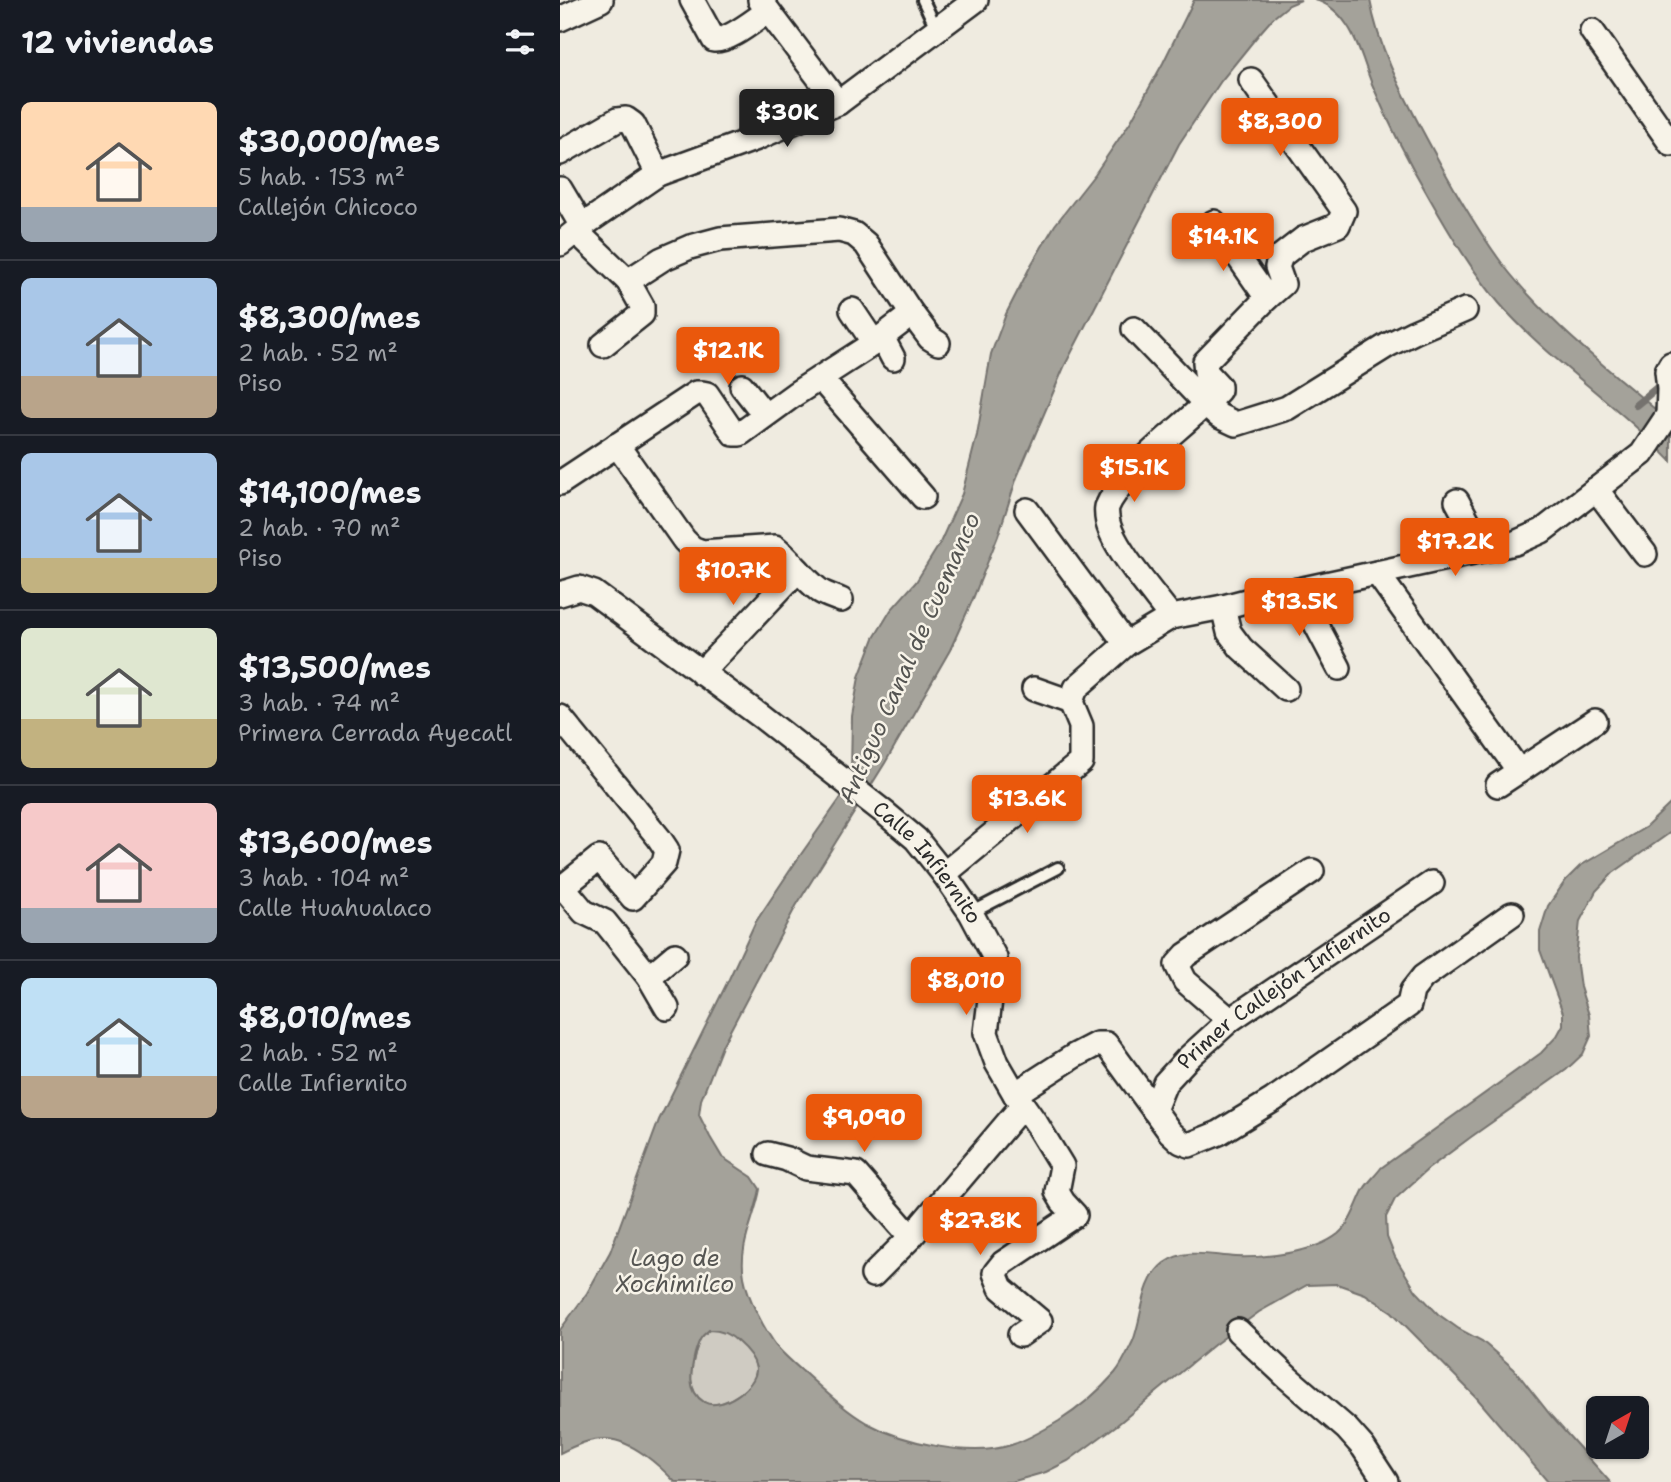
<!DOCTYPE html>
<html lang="es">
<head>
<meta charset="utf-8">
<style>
  body { margin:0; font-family:"Shantell Sans",sans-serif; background:#242831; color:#f1f3f6; height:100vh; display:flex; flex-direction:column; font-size:26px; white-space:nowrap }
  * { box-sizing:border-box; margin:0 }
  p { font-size:23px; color:#9ea1a6 }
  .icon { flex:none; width:38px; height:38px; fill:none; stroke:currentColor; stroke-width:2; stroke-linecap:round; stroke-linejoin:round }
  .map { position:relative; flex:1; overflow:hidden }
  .panel { display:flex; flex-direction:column; background:#171b24; width:560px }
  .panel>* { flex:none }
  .needle { width:46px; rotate:39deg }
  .buttons { position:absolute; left:1026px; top:1396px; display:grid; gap:14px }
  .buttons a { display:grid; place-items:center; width:63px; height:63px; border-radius:10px; background:#171b24; box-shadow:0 2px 5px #0004; font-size:35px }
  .price { position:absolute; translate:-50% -60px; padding:0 16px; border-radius:7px; background:#ea580c; color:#fff; font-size:23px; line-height:46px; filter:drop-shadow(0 2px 4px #0008) }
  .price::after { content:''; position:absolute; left:50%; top:42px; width:21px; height:16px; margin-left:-10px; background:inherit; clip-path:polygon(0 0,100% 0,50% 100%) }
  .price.selected { background:#222; color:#fff }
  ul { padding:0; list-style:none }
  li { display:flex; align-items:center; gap:21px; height:175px; padding:0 21px }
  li+li { border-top:2px solid #363941 }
  li span { display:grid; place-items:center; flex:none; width:196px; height:140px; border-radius:10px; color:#555 }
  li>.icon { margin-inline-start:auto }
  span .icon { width:84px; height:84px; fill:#fffc; stroke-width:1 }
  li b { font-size:30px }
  h2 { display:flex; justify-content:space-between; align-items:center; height:84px; padding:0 21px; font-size:30px }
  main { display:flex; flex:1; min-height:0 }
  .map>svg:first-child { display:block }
  .green { fill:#cfcbc2; stroke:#7d7b76; stroke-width:2 }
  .water { fill:#a4a29a; stroke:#74726e; stroke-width:2; fill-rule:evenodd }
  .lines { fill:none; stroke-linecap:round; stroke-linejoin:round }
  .stream { stroke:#74726e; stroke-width:8 }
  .lane-casing { stroke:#2b2b2b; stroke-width:16 }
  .street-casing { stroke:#2b2b2b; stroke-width:28 }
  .lane { stroke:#f7f3e8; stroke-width:10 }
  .street { stroke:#f7f3e8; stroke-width:23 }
  .labels { text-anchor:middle; stroke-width:5; stroke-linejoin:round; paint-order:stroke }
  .street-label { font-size:21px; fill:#2b2b2b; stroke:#f7f3e8 }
  .water-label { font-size:23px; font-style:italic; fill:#555552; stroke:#f7f3e8 }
</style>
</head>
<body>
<main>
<section class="panel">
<h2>12 viviendas<svg class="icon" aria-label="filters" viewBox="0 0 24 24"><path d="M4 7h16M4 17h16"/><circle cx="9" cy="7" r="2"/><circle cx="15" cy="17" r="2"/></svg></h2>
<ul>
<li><span style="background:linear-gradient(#ffd9b3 75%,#9aa5b1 0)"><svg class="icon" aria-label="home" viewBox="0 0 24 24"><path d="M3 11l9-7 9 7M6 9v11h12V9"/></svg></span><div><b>$30,000/mes</b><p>5 hab. · 153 m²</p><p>Callejón Chicoco</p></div></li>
<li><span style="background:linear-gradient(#a9c7e8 70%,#b9a48a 0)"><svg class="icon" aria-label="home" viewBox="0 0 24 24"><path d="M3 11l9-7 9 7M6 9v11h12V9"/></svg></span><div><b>$8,300/mes</b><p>2 hab. · 52 m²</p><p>Piso</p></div></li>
<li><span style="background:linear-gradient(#a9c7e8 75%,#c2b280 0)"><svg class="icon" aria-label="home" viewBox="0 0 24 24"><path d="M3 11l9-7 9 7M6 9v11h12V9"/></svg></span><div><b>$14,100/mes</b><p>2 hab. · 70 m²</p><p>Piso</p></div></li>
<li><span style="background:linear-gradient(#dfe7d0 65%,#c2b280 0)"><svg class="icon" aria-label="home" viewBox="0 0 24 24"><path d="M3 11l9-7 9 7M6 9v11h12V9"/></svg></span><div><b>$13,500/mes</b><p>3 hab. · 74 m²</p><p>Primera Cerrada Ayecatl</p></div></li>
<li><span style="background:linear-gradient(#f6c9c9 75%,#9aa5b1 0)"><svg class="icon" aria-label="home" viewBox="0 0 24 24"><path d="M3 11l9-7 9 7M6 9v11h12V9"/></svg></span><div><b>$13,600/mes</b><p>3 hab. · 104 m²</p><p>Calle Huahualaco</p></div></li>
<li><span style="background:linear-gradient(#bfe0f5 70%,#b9a48a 0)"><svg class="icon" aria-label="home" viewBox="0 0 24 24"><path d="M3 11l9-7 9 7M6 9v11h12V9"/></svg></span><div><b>$8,010/mes</b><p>2 hab. · 52 m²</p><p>Calle Infiernito</p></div></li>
</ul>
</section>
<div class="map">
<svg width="1111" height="1482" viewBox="0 0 1111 1482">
  <rect width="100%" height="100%" fill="#efebe0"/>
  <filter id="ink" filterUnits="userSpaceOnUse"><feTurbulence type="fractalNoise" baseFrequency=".0143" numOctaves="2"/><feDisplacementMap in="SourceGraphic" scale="14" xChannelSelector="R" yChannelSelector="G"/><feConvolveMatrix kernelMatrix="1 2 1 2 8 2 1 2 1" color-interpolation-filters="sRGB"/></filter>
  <g filter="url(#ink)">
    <!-- green -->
    <path class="green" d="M149,1330C152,1330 157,1330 160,1330C177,1335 203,1360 194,1379C188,1392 157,1411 144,1402C126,1391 131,1370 135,1353C137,1348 138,1342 141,1338C143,1335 146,1333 149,1330Z"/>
    <!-- water -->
    <path class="water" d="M634,0H741L729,5L713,18L699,34L661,81L619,144L504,367L457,477L438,536L412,601L390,650L325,763L236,906L163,1044L141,1100L139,1115L150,1137L162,1157L192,1177L200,1189C195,1218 178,1246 184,1277C188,1299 204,1329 218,1348C227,1358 239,1368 249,1377C267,1393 286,1411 307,1423C344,1443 411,1458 451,1445C467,1440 484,1430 499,1421C518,1409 539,1391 555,1373C562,1365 568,1351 573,1341C583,1316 581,1281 604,1263C626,1247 652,1256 676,1257C705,1258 754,1253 778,1234C792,1222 796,1204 804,1189C809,1181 816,1175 821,1168L981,1053L997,1036L1003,1025V1013L980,950V932L988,906L1006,880L1020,866L1086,827L1111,803V832L1053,873L1036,891L1020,921L1016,958L1020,987L1029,1015L1031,1036L1023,1054L1006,1070L911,1137L868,1169L835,1199L826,1217L827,1237L835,1257L856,1291L878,1314L899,1329L922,1341L954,1369L992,1417L1050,1482H988L916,1397L832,1312L805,1294L777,1284L747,1285L699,1312L654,1345L557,1425L508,1461L486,1472L451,1482H115C99,1465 71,1440 47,1439C30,1438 14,1446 0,1453V1330L27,1293L50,1252L99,1120L169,979L195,923L237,860L287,789L291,772L292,716L299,677L314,638L331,610L356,582L379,545L402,494L417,435L431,354L446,314L471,265L495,225L535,174L571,121L603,63ZM149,1330C161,1330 170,1334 178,1342C186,1349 194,1357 196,1368C198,1387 159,1412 144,1402C126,1391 131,1370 135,1353C137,1348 138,1342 141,1338C143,1335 146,1333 149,1330Z
      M754,0H810C818,46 840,88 861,128C886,175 912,223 944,266C991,326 1054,373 1111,423V461C1100,450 1089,438 1077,428C1031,386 980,350 939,303C912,271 890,234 869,197C848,161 828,122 812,84C804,64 799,42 787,25C780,14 767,2 754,0Z"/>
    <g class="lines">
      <!-- stream -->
      <path class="stream" d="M1076,405L1104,382"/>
      <defs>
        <path id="lane" d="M363,0L377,30
          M411,913L498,868"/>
        <g id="street">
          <path d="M132,0L154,40C170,41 194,20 208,11"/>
          <path d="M200,0L278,103"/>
          <path d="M0,19L41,0"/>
          <path d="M1032,31L1111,144"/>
          <path d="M0,153L57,120L66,119L73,124L98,174"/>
          <path d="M0,189L22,226"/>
          <path d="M654,222L707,298"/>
          <path d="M16,231L68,281L102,259L130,247L160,239L279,230L294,234L306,244L352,314L370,338L378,343"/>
          <path d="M0,244L22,226L98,174L197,138L278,103L416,0"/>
          <path d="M292,310L314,343"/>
          <path d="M574,329L646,404L659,416L676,424L727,408L828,345L854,332L905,310"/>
          <path d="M322,337L333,358"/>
          <path d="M43,345L82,314V306L68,281"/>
          <path d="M260,378L363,497"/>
          <path d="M182,386L204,414"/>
          <path d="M57,445L124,540L132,548L142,552L215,547C231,560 243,578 260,591C266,595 274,597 281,600"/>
          <path d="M0,483L136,393H142L147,394L174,434H180L235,394L314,343L352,314"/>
          <path d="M1036,489L1085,554"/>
          <path d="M897,501L923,549"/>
          <path d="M467,510L566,644"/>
          <path d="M817,573L959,771"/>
          <path d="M743,589L750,613L779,668"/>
          <path id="s1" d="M0,594L19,588L34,593L202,717L325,813L356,839L384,874L411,913L435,958L426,1033L437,1063L455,1094L477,1125L502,1166L497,1192L503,1202L515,1215L443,1263L435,1273L441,1288L480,1321L460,1335"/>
          <path d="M663,607L669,632L681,648L726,689"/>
          <path d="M611,617C594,594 555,550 548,523C547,518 546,512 547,507C549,502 552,497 555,493C583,452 626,426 659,390V386L646,372L645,362L707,298L723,284L717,267L721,256L743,239L778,225L784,211L691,80"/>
          <path d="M141,673L238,570"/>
          <path d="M474,689L511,702"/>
          <path d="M0,717L99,838L107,850L104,863L73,898L39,858L3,887L24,912L45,922L89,977L107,1008"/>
          <path d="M938,785L1035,721"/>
          <path d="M384,874L521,762V726L511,702L516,688L566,644L611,617L663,607L705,596L743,589L955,543L982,531L1082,454L1108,415L1109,389L1107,371L1111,364"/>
          <path d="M89,977L115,955"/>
          <path d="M670,1020L625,981L617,965L626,955L752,871"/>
          <path d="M455,1094L514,1056L537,1044H546L610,1132L621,1142L629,1145L659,1133L713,1100L849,1005L852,991L863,977L952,914"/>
          <path id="s2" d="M594,1110L605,1083L627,1059L670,1020L872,883"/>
          <path d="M208,1154L227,1159L246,1168L296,1174L351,1237"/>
          <path d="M313,1275L351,1237L462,1106"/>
          <path d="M678,1331L728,1378L787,1429L803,1447L826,1482"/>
        </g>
      </defs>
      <!-- lane casing -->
      <use href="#lane" class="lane-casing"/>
      <!-- street casing -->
      <use href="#street" class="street-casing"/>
      <!-- lane -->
      <use href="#lane" class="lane"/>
      <!-- street -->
      <use href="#street" class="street"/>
    </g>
  </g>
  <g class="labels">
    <!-- street labels -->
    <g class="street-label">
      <text dy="7" stroke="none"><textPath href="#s1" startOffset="466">Calle Infiernito</textPath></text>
      <text dy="7" stroke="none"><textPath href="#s2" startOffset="182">Primer Callejón Infiernito</textPath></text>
    </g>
    <!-- water labels -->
    <g class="water-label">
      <text transform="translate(349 658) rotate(-66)" y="8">Antiguo Canal de Cuemanco</text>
      <text x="115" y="1266">Lago de<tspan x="115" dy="26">Xochimilco</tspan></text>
    </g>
  </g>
</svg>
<div class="buttons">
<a><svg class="needle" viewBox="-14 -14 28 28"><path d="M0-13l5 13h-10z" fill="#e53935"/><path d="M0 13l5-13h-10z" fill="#9ea1a6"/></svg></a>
</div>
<b class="price selected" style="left:227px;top:149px">$30K</b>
<b class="price" style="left:720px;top:158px">$8,300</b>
<b class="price" style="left:663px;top:273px">$14.1K</b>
<b class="price" style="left:168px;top:387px">$12.1K</b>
<b class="price" style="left:574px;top:504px">$15.1K</b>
<b class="price" style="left:895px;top:578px">$17.2K</b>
<b class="price" style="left:173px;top:607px">$10.7K</b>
<b class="price" style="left:739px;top:638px">$13.5K</b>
<b class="price" style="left:467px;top:835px">$13.6K</b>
<b class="price" style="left:406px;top:1017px">$8,010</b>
<b class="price" style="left:304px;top:1154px">$9,090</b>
<b class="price" style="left:420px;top:1257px">$27.8K</b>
</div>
</main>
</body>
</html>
